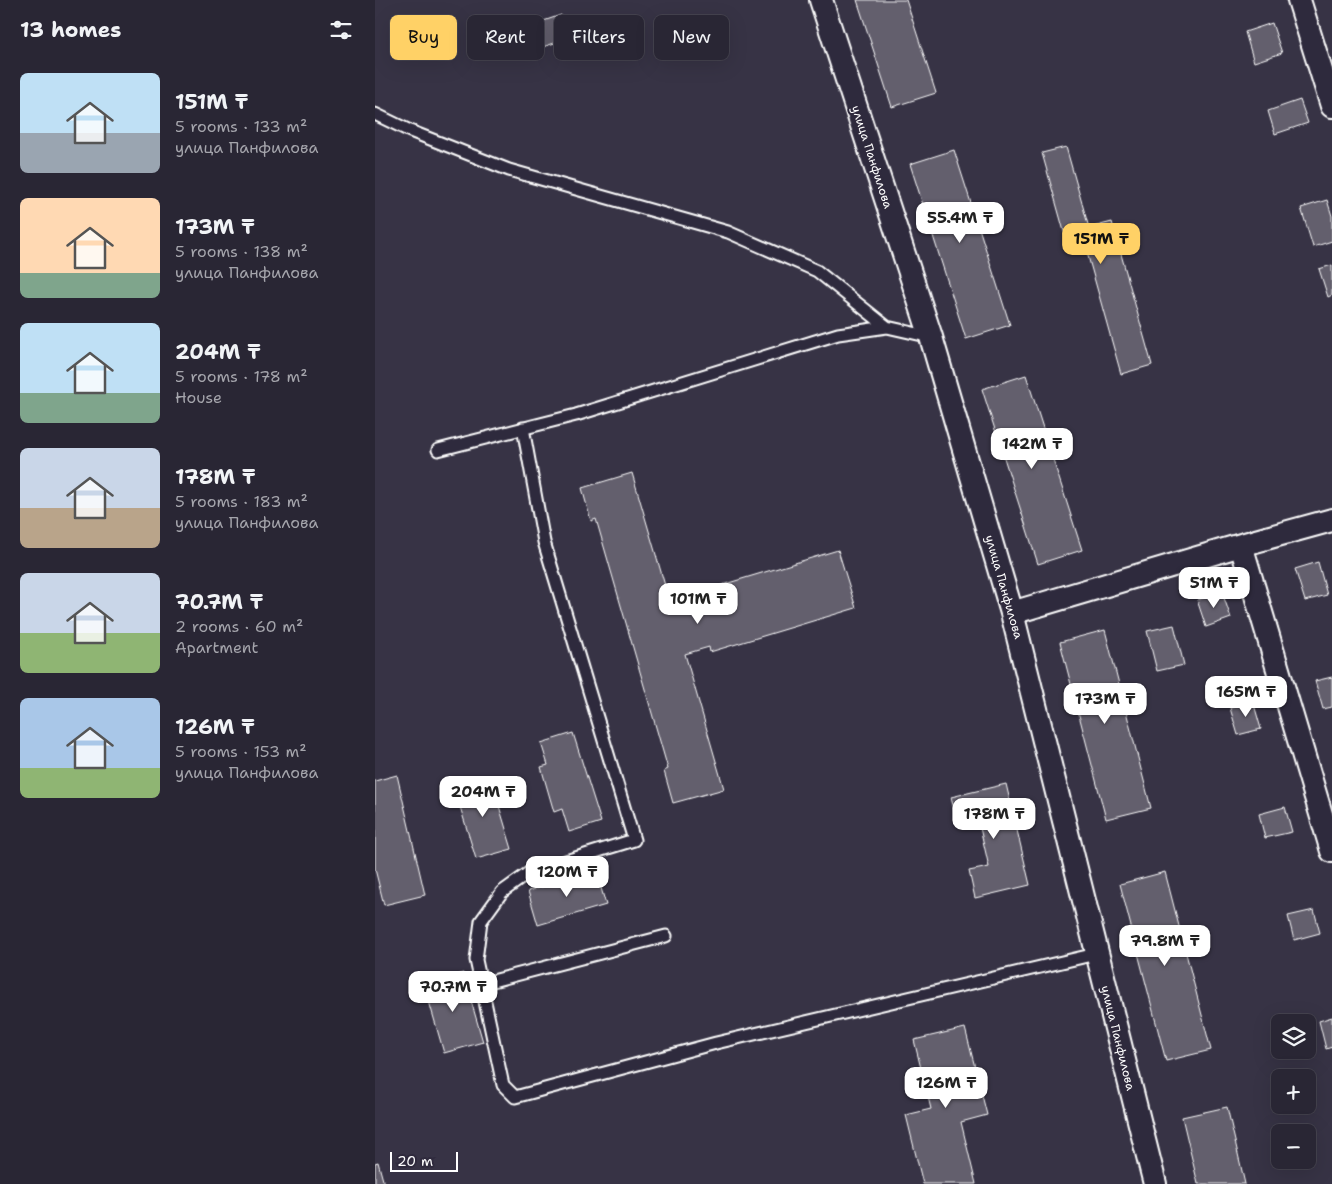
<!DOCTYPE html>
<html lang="en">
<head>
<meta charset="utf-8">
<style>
  body { margin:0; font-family:"Shantell Sans",sans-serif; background:#353240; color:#f1f3f6; height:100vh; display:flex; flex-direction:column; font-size:19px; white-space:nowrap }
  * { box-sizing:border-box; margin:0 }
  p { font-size:16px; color:#a5a5ac }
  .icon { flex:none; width:28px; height:28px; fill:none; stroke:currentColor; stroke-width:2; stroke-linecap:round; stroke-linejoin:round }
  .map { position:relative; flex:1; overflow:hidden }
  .details { display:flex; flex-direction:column; background:#292634; width:375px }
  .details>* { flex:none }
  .guide { position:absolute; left:15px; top:15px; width:475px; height:45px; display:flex; gap:10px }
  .tools { position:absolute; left:896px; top:1014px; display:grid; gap:10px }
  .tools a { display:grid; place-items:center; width:45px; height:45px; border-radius:8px; background:#292634; box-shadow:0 5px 20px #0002,0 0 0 1px #45434f; font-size:25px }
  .scale { position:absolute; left:15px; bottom:12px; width:68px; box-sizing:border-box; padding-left:5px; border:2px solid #fff; border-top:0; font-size:14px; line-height:18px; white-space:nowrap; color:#fff; -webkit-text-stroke:4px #2f2a3d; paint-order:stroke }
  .price { position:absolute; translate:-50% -42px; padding:0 11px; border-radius:10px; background:#fff; color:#222; font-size:16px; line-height:32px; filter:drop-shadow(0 1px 2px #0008) }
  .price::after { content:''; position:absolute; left:50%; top:30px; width:15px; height:11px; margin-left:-8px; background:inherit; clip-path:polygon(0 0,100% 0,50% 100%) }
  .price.on { background:#ffd166; color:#111 }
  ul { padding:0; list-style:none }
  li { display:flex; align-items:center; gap:15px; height:125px; padding:0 20px }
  li span { display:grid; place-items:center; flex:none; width:140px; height:100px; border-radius:8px; color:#555 }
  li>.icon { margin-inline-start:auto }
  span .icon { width:60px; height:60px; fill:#fffc; stroke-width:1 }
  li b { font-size:21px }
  h2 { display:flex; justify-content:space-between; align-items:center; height:60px; padding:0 20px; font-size:21px }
  .tag { padding:0 18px; border-radius:8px; background:#292634; box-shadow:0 5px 20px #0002,0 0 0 1px #45434f; font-size:18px; line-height:45px }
  .tag.on { background:#ffd166; color:#111 }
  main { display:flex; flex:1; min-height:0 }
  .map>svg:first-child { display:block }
  .building { fill:#635f6d; stroke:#fff }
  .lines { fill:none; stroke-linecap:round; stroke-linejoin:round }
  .service-casing { stroke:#fff; stroke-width:15 }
  .minor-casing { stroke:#fff; stroke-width:26 }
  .service { stroke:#2f2a3d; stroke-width:11 }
  .minor { stroke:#2f2a3d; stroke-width:22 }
  .labels { text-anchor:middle; stroke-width:4; stroke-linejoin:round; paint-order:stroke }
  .street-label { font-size:12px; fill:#fff; stroke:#2f2a3d }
</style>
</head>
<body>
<main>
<section class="details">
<h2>13 homes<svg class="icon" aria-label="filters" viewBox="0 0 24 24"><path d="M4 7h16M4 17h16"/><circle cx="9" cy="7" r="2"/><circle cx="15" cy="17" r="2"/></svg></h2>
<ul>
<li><span style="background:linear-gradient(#bfe0f5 60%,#9aa5b1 0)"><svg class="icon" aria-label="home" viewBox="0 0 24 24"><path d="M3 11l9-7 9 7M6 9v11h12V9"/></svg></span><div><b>151M ₸</b><p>5 rooms · 133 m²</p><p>улица Панфилова</p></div></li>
<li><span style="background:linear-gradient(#ffd9b3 75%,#7fa58c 0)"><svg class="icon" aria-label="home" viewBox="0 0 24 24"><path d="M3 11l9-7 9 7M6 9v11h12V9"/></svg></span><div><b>173M ₸</b><p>5 rooms · 138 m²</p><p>улица Панфилова</p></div></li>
<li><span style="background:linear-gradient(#bfe0f5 70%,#7fa58c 0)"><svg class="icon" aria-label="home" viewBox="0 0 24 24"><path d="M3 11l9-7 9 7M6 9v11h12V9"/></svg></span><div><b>204M ₸</b><p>5 rooms · 178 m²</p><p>House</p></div></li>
<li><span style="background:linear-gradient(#c9d6e8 60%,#b9a48a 0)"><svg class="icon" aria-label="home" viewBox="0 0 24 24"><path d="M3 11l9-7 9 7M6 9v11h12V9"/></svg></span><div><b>178M ₸</b><p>5 rooms · 183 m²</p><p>улица Панфилова</p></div></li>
<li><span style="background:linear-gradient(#c9d6e8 60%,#8fb573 0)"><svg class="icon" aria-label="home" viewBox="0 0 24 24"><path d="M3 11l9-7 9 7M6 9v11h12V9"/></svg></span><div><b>70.7M ₸</b><p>2 rooms · 60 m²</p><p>Apartment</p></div></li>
<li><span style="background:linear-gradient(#a9c7e8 70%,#8fb573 0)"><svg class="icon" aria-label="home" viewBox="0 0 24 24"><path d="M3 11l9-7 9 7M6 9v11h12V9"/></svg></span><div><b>126M ₸</b><p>5 rooms · 153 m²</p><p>улица Панфилова</p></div></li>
</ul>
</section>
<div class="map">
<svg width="957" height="1184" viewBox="0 0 957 1184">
  <rect width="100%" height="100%" fill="#373345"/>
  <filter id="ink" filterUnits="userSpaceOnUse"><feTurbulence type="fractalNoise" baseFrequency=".02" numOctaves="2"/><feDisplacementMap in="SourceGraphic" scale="10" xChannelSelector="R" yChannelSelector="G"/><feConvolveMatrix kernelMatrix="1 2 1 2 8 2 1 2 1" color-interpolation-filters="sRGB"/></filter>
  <g filter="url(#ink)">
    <!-- building -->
    <path class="building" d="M482,0H531L561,93L517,107Z
      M186,15L194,38L162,49L154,26Z
      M897,23L907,53L879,62L870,32Z
      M925,100L933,123L900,134L893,111Z
      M691,147L714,228L737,222L777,365L746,374L706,231L690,235L667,153Z
      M579,150L635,325L591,339L535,164Z
      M952,200L957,216V241L938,247L926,208Z
      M957,265V295L953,297L944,269Z
      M651,375L707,550L663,564L607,389Z
      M257,473L296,606L319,600L317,594L463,550L481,608L335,652L334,647L310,654L349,789L298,803L289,771L293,769L221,519L216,521L207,488Z
      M943,562L952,595L930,601L920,569Z
      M847,592L856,618L831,627L822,600Z
      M799,625L809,665L782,671L772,631Z
      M730,630L776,808L731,819L685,642Z
      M957,677V707L948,709L940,681Z
      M878,701L886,729L863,735L855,708Z
      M198,733L226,822L194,832L187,809L179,812L166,767L173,765L166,743Z
      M22,775L50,895L9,905L0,869V781Z
      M115,776L137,849L101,859L79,787Z
      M631,784L655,885L600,898L594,871L614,867L603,819L582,823L576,797Z
      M910,807L917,832L890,838L884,814Z
      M221,871L231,905L163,925L153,891Z
      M790,872L836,1050L791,1061L745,884Z
      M939,910L945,933L919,940L913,916Z
      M88,973L108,1042L69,1053L49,984Z
      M957,1017V1047L951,1049L944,1021Z
      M590,1028L612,1115L586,1122L601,1184H548L531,1115L556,1109L539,1040Z
      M852,1107L870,1184H823L807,1117Z
      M3,1162L9,1184H0V1163Z"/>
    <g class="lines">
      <defs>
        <path id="service" d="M0,114L35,131L134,170L353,232L442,271L512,327L556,337
          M148,428L169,542L259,840L155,872L127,892L106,921L101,960L128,1085L140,1097L341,1043L721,954
          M63,450L201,415L463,334L512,327
          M106,984L291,936"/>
        <path id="minor" d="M446,0L556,337L637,613L780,1184
          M924,0L957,106
          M866,545L957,851
          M637,613L866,545L957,520"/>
      </defs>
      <!-- service casing -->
      <use href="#service" class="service-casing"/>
      <!-- minor casing -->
      <use href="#minor" class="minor-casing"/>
      <!-- service -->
      <use href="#service" class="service"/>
      <!-- minor -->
      <use href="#minor" class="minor"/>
    </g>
  </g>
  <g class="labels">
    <!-- street labels -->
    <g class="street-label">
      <text transform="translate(497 157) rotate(72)" y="4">улица Панфилова</text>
      <text transform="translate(629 587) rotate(74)" y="4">улица Панфилова</text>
      <text transform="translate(743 1038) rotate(76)" y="4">улица Панфилова</text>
    </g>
  </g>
</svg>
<div class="tools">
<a><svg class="icon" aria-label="layers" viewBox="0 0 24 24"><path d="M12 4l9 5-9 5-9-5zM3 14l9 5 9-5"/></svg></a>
<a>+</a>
<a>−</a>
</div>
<div class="scale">20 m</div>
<b class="price" style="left:585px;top:244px">55.4M ₸</b>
<b class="price on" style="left:726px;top:265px">151M ₸</b>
<b class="price" style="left:657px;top:470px">142M ₸</b>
<b class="price" style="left:839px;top:609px">51M ₸</b>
<b class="price" style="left:323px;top:625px">101M ₸</b>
<b class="price" style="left:871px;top:718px">165M ₸</b>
<b class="price" style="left:730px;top:725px">173M ₸</b>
<b class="price" style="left:108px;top:818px">204M ₸</b>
<b class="price" style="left:619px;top:840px">178M ₸</b>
<b class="price" style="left:192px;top:898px">120M ₸</b>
<b class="price" style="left:790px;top:967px">79.8M ₸</b>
<b class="price" style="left:78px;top:1013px">70.7M ₸</b>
<b class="price" style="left:571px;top:1109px">126M ₸</b>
<div class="guide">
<a class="tag on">Buy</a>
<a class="tag">Rent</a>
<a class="tag">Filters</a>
<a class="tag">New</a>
</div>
</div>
</main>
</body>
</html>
